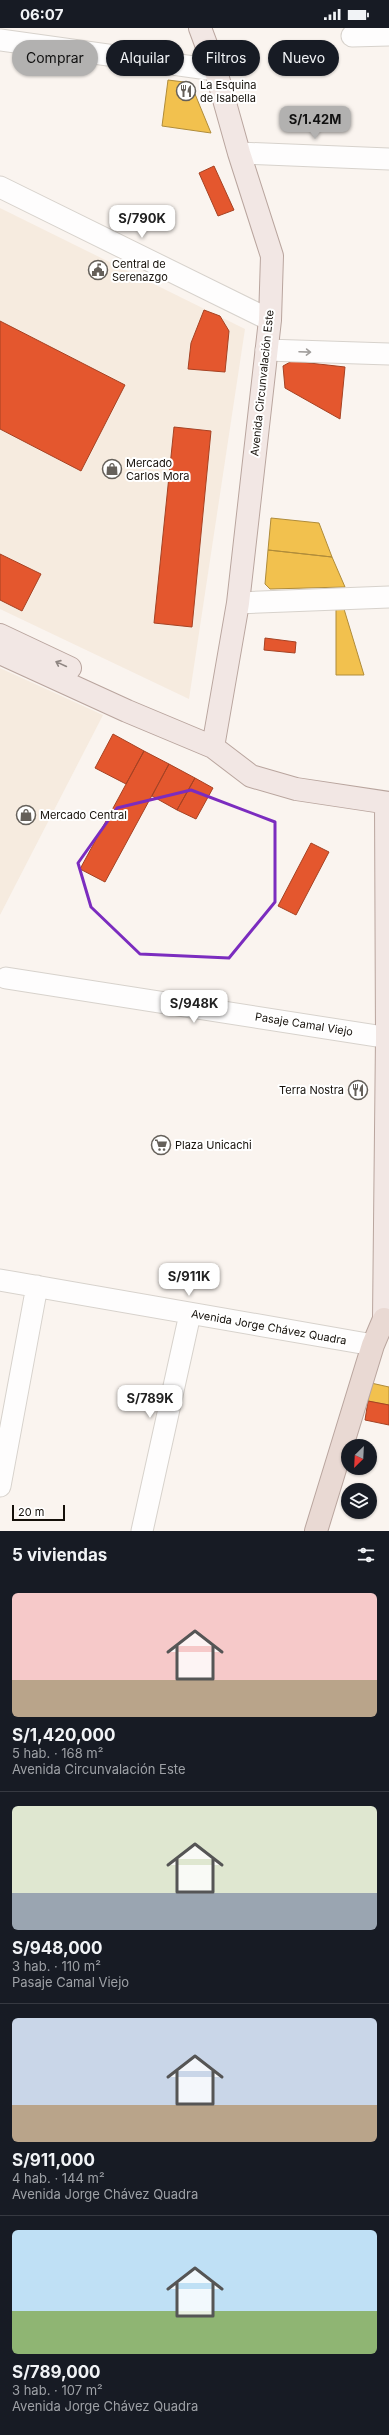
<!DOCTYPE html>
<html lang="es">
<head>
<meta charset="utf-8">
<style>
  body { margin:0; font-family:Inter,sans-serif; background:#20242c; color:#f1f3f6; height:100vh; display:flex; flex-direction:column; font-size:15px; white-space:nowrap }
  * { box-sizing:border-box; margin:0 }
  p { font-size:13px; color:#9ea1a6 }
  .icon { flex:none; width:22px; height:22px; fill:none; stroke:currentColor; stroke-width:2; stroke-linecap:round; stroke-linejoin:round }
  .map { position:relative; height:1503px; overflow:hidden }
  .details { display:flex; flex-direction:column; background:#171b24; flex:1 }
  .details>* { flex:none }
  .hud { position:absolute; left:12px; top:12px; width:365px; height:36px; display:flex; gap:8px }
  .needle { width:26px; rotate:204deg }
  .controls { position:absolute; left:341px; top:1411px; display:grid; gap:8px }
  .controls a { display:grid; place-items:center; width:36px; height:36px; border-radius:50%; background:#171b24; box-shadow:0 1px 3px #0004; font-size:20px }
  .scale { position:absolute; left:12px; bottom:10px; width:53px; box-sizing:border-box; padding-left:4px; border:2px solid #15100a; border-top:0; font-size:11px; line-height:14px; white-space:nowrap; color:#15100a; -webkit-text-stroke:3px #fff; paint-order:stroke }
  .price { position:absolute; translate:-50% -34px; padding:0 9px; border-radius:8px; background:#fff; color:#222; font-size:13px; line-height:26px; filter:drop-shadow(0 1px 2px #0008) }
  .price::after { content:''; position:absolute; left:50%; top:24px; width:12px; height:9px; margin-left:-6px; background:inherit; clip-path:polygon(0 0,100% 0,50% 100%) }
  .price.active { background:#b2b1b0; color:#111 }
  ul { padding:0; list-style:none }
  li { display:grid; align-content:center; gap:8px; height:212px; padding:0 12px }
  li+li { border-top:1px solid #363941 }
  li span { display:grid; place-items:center; height:124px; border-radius:6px; color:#555 }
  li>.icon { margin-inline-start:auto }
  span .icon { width:72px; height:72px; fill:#fffc; stroke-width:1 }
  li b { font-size:17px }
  h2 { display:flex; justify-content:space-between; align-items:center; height:48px; padding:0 12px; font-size:17px }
  .pill { padding:0 14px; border-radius:18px; background:#171b24; box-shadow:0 1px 3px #0004; font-size:14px; line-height:36px }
  .pill.active { background:#b2b1b0; color:#111 }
  .status { display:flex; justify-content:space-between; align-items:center; height:28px; padding:0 20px; background:#171b24; direction:ltr }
  .status svg { height:11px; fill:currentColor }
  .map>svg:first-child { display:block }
  .built { fill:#f6ebdf }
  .homes { fill:#f2c14e; stroke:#b08c3a }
  .shops { fill:#e4572e; stroke:#a64223 }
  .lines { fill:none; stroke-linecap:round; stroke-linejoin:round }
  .minor-casing { stroke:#d7d2cc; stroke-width:23 }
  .major-casing { stroke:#b9a59e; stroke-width:24 }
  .highway-casing { stroke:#b9a59e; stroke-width:24 }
  .minor { stroke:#fefdfd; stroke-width:21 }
  .major { stroke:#f2e7e4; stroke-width:22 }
  .highway { stroke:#e9d9d3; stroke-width:22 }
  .oneway { stroke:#a19e9c }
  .oneway2 { stroke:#8f8682 }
  .marked { fill:none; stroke:#7b2cbf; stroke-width:3; stroke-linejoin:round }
  .labels { text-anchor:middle; stroke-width:4; stroke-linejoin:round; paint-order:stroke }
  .poi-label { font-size:11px; fill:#15100a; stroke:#fff; text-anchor:start }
  .street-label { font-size:11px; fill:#15100a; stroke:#fff }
</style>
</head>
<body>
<div class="status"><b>06:07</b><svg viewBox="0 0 49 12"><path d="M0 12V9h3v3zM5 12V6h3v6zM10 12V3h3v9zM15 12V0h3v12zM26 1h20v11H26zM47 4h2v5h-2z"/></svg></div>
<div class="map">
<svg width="389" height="1503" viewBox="0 0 389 1503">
  <rect width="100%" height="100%" fill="#faf4ef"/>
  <!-- built -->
  <path class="built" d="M0,180L245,301L189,671L0,581Z
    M0,640L103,687L0,887Z"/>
  <!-- homes -->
  <path class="homes" d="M168,52L184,54L195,66L211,105L162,98Z
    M271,490L319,495L332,529L268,522Z
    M268,522L332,529L345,559L270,561L265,556Z
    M336,581H344L364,647H336Z
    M371,1355L389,1359V1377L368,1373Z"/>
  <!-- shops -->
  <path class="shops" d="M214,138L234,182L218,188L199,145Z
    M204,282L220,288L229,303L225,344L188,341L191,315Z
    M0,293L125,357L81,443L0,401Z
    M292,333L345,339L340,391L285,360L283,338Z
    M174,399L211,403L192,599L154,595Z
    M0,526L41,546L22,583L0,572Z
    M265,610L296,614L295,625L264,622Z
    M113,706L144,723L126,756L95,740Z
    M144,723L169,736L105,854L80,841Z
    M169,736L195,750L177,782L152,768Z
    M195,750L213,760L196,791L177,782Z
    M311,815L329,824L296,887L278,878Z
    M368,1373L389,1377V1397L365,1392Z"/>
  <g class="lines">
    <defs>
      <path id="minor" d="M352,8L389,7
        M0,12L215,42
        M239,125L389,131
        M0,159L270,292
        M266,322L389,326
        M238,575L389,569
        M6,950L389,1010
        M0,1252L373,1317
        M0,1458L37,1258
        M142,1503L190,1286"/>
      <path id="major" d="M200,0L216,43L239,125L272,228L270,292L238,575L213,719
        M0,607L70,640
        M0,625L127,683L213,719L251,748L296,761L389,775
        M386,775L387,1009L384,1291L389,1294"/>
      <path id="highway" d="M316,1503L373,1317L384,1291"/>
    </defs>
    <!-- minor casing -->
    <use href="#minor" class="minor-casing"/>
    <!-- major casing -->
    <use href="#major" class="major-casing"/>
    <!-- highway casing -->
    <use href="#highway" class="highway-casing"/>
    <!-- minor -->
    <use href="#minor" class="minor"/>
    <!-- major -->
    <use href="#major" class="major"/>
    <!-- highway -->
    <use href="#highway" class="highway"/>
  </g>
  <!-- one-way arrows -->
  <defs><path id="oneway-shaft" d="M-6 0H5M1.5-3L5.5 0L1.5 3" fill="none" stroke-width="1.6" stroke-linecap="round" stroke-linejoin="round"/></defs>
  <use class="oneway" href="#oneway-shaft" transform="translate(305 324) rotate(2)"/>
  <use class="oneway2" href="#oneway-shaft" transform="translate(61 636) rotate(-155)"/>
  <!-- marked area -->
  <path class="marked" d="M191,762L275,794V874L229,930L140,926L91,879L78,835L117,780Z"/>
  <!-- icons -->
  <defs>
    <symbol id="restaurant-ring" viewBox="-11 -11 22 22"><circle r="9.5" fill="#fff" stroke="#65605a" stroke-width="1.5"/><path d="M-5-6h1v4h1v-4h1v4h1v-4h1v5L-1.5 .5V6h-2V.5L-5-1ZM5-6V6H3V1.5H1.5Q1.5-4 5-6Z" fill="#65605a"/></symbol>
    <symbol id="civic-ring" viewBox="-11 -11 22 22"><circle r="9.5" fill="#fff" stroke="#65605a" stroke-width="1.5"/><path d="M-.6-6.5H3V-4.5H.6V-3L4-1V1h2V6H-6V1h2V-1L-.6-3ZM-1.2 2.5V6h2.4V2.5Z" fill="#65605a"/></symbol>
    <symbol id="shop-ring" viewBox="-11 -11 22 22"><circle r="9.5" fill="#fff" stroke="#65605a" stroke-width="1.5"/><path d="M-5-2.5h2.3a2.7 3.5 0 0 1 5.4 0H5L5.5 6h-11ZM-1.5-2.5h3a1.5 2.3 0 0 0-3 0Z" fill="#65605a"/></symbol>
    <symbol id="supermarket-ring" viewBox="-11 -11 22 22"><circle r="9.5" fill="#fff" stroke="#65605a" stroke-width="1.5"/><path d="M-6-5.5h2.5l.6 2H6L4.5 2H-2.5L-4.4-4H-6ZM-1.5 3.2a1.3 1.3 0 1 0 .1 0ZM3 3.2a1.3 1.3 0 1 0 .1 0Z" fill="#65605a"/></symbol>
  </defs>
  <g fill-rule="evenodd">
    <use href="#restaurant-ring" x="175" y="52" width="22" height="22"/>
    <use href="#civic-ring" x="87" y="231" width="22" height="22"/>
    <use href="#shop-ring" x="101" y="430" width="22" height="22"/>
    <use href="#shop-ring" x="15" y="776" width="22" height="22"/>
    <use href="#restaurant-ring" x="347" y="1051" width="22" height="22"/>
    <use href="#supermarket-ring" x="150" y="1106" width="22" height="22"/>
  </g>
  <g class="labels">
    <!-- poi labels -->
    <g class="poi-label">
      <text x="200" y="61">La Esquina<tspan x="200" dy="13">de Isabella</tspan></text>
      <text x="112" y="240">Central de<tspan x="112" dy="13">Serenazgo</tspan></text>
      <text x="126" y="439">Mercado<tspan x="126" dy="13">Carlos Mora</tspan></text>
      <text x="40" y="791">Mercado Central</text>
      <text x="344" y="1066" text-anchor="end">Terra Nostra</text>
      <text x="175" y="1121">Plaza Unicachi</text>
    </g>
    <!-- street labels -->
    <g class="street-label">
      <text transform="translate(262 355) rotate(-84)" y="4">Avenida Circunvalación Este</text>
      <text transform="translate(304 996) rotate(9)" y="4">Pasaje Camal Viejo</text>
      <text transform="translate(269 1299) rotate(10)" y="4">Avenida Jorge Chávez Quadra</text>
    </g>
  </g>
</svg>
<div class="controls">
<a><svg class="needle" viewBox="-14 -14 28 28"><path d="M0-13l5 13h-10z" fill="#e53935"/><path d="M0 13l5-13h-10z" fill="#9ea1a6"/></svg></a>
<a><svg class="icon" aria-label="layers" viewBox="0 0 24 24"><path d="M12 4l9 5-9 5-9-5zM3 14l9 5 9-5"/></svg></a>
</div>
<div class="scale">20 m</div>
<b class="price active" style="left:315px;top:112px">S/1.42M</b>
<b class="price" style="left:142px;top:211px">S/790K</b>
<b class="price" style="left:194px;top:996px">S/948K</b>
<b class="price" style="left:189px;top:1269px">S/911K</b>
<b class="price" style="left:150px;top:1391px">S/789K</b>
<div class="hud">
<a class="pill active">Comprar</a>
<a class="pill">Alquilar</a>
<a class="pill">Filtros</a>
<a class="pill">Nuevo</a>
</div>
</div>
<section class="details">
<h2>5 viviendas<svg class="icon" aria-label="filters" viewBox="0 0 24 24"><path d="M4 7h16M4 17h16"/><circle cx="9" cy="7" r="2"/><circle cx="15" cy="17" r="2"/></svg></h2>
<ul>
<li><span style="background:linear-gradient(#f6c9c9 70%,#b9a48a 0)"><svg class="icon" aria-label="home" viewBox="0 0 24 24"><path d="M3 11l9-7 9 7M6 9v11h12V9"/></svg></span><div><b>S/1,420,000</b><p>5 hab. · 168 m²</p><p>Avenida Circunvalación Este</p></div></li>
<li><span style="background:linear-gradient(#dfe7d0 70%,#9aa5b1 0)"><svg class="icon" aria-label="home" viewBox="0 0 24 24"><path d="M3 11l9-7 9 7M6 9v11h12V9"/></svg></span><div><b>S/948,000</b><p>3 hab. · 110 m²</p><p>Pasaje Camal Viejo</p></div></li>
<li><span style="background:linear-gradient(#c9d6e8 70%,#b9a48a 0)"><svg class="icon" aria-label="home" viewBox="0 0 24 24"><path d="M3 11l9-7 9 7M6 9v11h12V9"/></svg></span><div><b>S/911,000</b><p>4 hab. · 144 m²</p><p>Avenida Jorge Chávez Quadra</p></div></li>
<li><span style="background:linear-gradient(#bfe0f5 65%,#8fb573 0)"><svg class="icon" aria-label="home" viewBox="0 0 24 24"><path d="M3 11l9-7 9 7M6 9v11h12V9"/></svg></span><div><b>S/789,000</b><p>3 hab. · 107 m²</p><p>Avenida Jorge Chávez Quadra</p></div></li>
</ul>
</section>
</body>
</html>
